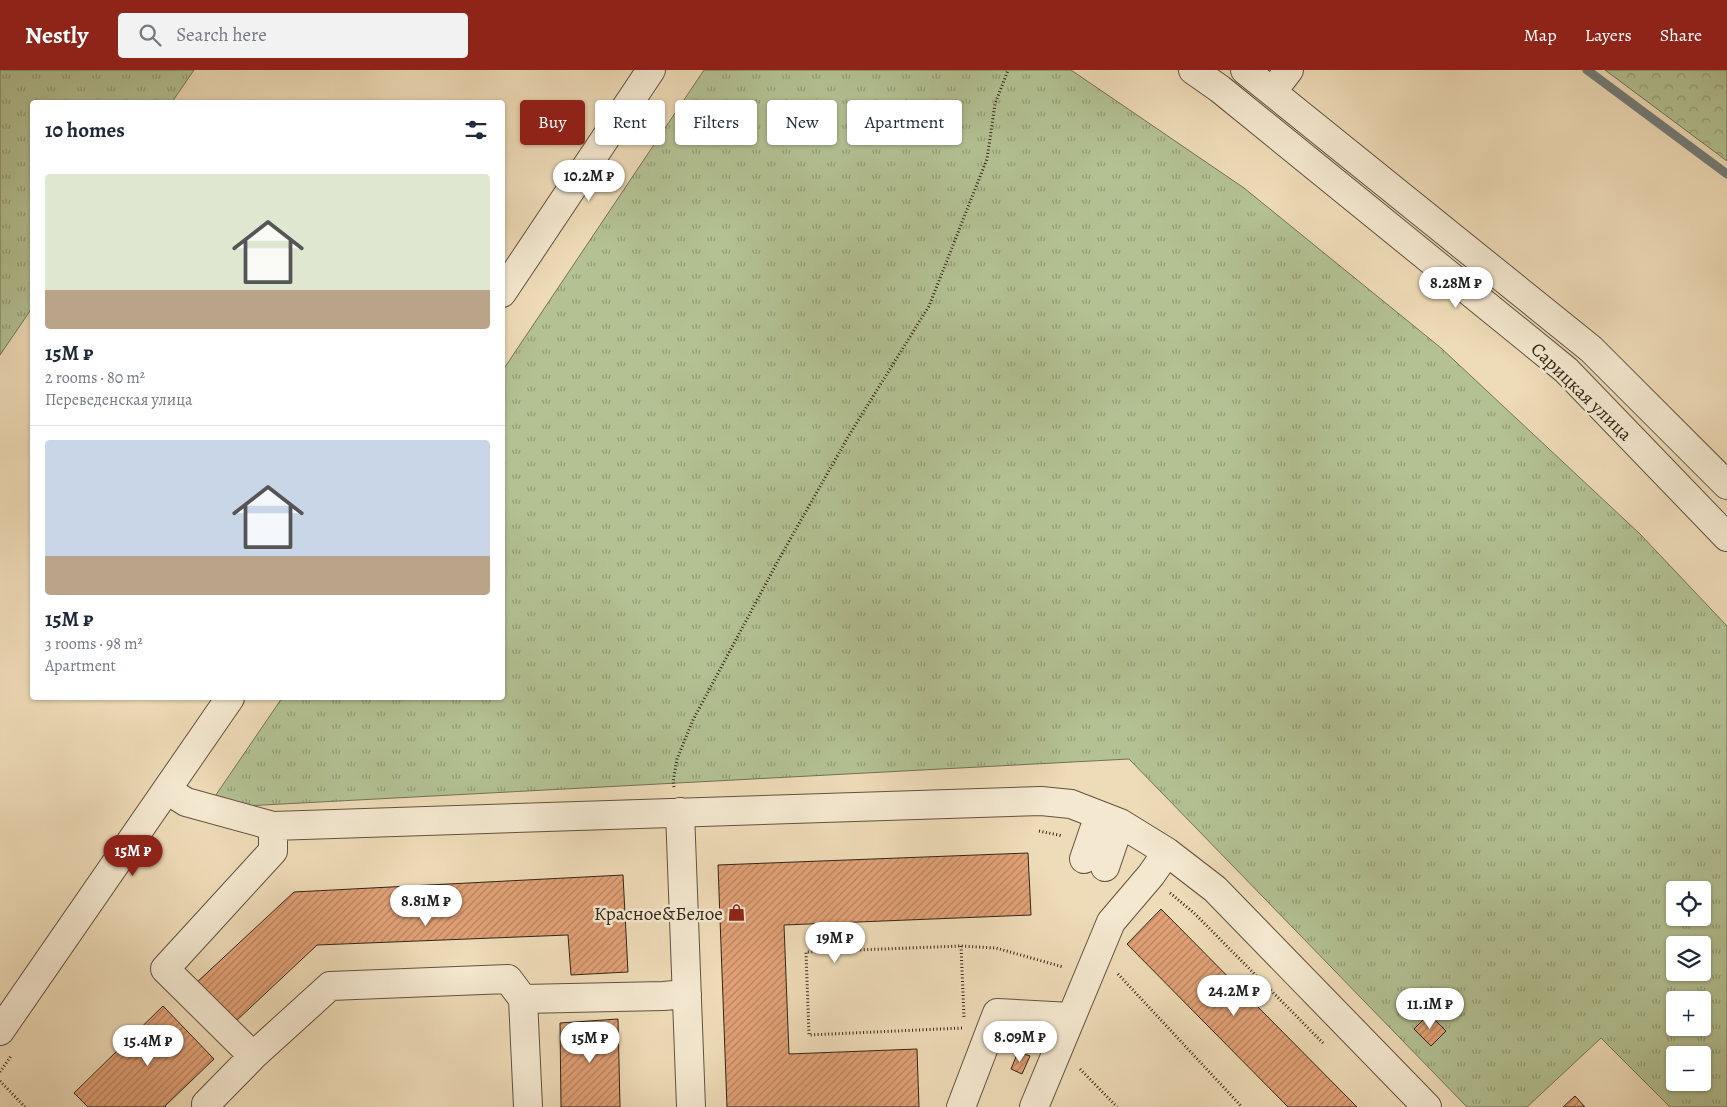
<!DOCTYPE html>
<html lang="en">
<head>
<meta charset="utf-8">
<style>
  body { margin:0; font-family:Alegreya,serif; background:#f2f2f3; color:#1f2937; height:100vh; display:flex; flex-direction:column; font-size:19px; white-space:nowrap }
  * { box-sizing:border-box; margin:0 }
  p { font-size:16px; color:#747a83 }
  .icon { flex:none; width:28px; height:28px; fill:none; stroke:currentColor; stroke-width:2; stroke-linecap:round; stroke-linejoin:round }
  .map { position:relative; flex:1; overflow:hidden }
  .sheet { position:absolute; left:30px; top:30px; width:475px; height:600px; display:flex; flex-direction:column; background:#fff; border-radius:5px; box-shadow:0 1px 4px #0004 }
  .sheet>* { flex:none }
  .top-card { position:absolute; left:520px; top:30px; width:475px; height:45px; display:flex; gap:10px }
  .controls { position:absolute; left:1666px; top:811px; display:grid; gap:10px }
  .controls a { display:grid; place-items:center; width:45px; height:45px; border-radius:5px; background:#fff; box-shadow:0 1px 4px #0004; font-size:25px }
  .price { position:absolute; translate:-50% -42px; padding:0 11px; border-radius:18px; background:#fff; color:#222; font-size:16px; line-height:32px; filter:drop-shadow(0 1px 2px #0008) }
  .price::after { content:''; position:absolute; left:50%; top:30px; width:15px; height:11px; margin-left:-8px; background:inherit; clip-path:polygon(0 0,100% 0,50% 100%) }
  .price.on { background:#8f2418; color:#fff }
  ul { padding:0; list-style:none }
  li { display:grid; align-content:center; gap:10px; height:265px; padding:0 15px }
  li+li { border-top:1px solid #e0e1e3 }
  li span { display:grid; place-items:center; height:155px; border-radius:5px; color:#555 }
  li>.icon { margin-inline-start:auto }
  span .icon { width:90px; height:90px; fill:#fffc; stroke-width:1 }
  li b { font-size:21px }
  h2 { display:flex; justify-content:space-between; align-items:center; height:60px; padding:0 15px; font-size:21px }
  .chip { padding:0 18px; border-radius:5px; background:#fff; box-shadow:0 1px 4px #0004; font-size:18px; line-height:45px }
  .chip.on { background:#8f2418; color:#fff }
  header { display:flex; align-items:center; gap:30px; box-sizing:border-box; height:70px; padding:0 25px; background:#8f2418; color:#fff }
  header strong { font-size:24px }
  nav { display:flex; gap:28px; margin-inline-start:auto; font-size:18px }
  .search { width:350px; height:45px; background:#f2f2f3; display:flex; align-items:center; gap:12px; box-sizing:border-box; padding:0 18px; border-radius:5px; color:#747a83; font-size:19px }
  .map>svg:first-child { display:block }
  .grass { fill:url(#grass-tufts); stroke:#737355; fill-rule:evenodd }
  .forest { fill:url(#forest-crowns); stroke:#737355 }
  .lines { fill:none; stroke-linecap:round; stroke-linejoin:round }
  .stream { stroke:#747d79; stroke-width:9 }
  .building { fill:url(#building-hatch); stroke:#332517 }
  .minor-casing { stroke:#62523f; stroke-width:30 }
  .path { stroke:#332517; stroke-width:3; stroke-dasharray:1 2.5; stroke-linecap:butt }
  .minor { stroke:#f4e8d0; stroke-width:28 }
  .labels { text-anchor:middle; stroke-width:5; stroke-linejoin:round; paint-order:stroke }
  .street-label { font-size:19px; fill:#332517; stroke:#f4e8d0 }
  .poi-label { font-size:19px; fill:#332517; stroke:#f4e8d0; text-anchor:end }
</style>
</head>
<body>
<header>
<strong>Nestly</strong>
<div class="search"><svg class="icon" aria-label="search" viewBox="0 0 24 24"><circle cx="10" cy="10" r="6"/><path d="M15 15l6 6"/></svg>Search here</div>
<nav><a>Map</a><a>Layers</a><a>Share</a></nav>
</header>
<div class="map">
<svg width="1727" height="1037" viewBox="0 0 1727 1037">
  <defs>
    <pattern id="grass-tufts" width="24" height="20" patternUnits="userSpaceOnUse" patternTransform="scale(1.25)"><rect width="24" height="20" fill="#b3c193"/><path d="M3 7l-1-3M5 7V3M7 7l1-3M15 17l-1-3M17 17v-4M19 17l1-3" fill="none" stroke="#929d77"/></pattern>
    <pattern id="forest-crowns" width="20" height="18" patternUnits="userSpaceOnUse" patternTransform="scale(1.25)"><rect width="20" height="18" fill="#b3c193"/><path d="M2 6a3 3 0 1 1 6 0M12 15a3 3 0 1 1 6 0" fill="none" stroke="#929d77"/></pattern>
    <pattern id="building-hatch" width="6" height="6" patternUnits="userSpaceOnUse" patternTransform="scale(1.25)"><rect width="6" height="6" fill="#e1a176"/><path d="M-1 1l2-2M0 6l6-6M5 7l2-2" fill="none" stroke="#b78360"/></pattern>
  </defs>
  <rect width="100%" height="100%" fill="#eedbb7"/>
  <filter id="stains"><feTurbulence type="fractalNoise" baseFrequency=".004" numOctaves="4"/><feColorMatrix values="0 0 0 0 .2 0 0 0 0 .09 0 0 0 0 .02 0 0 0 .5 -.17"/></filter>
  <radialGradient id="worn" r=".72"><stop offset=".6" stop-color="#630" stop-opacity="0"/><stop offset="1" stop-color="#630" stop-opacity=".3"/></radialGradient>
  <!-- grass -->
  <path class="grass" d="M0,0H194L172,32H32V238L0,285Z
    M704,0H1071L1244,118L1441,278L1640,464L1727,556V1037H1670L1601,968L1527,1037H1467L1129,689L207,738L282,628H502L503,300ZM1675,820H1702V848H1675ZM1675,875H1702V902H1675ZM1675,930H1702V958H1675ZM1675,985H1702V1012H1675Z"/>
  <!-- forest -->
  <path class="forest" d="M1605,0H1727V91Z"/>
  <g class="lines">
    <!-- stream -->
    <path class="stream" d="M1587,0L1727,104"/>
  </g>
  <!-- building -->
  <path class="building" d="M1028,783L1031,845L784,855L789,984L917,979L919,1037H727L718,795Z
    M623,805L628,902L571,905L568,865L317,875L235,952L195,914L294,822Z
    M1161,839L1357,1037H1288L1127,874Z
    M163,936L214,989L165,1036L166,1037H88L74,1023Z
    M1429,944L1446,961L1431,976L1414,959Z
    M618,949L620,1037H561L560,953Z
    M1018,982L1030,986L1022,1004L1011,999Z
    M1575,1026L1585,1037H1563Z"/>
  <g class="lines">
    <defs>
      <path id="minor" d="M1193,0L1220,19L1566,300L1727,467
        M1245,0L1591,279L1727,415
        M1272,22L1289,0
        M502,223L651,0
        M167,720L186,732L273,756L1041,731L1071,734L1120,753L1167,782L1215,819L1427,1037
        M680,742L691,1037
        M1084,789L1099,745
        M1105,797L1120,753
        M523,929L663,926L687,924
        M0,961L230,628
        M253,986L165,899L273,781V756
        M209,1037L206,1034L253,986L330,916L508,909L523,929L528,1037
        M961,1037L997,943L1071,947
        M1034,1037L1111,852L1151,805L1167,782"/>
    </defs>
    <!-- minor casing -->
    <use href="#minor" class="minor-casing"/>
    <!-- path -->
    <path class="path" d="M674,717L673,712L677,689L693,650L779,489L848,367L929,236L987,89L995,34L1008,0
      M1039,761L1063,766
      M1170,823L1194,843L1323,973
      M961,876L964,947
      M1118,904L1242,1037
      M962,958L809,965L806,882L961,876L996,878L1063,897
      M1080,999L1117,1037
      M0,1002L11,986
      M0,1011L25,1037"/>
    <!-- minor -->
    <use href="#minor" class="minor"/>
  </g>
  <!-- icons -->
  <defs>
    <symbol id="shop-bare" viewBox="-9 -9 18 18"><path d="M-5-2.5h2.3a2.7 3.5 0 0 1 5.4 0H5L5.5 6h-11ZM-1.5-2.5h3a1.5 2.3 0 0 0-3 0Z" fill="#8f2418" stroke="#f4e8d0" stroke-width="2.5" paint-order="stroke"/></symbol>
  </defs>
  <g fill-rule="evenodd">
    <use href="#shop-bare" x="724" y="830" width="25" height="25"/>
  </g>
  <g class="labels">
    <!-- street labels -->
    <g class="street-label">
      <text transform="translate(1582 321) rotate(44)" y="7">Сарицкая улица</text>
    </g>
    <!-- poi labels -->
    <g class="poi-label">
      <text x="723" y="850">Красное&amp;Белое</text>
    </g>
  </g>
  <rect width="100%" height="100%" filter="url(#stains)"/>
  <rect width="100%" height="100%" fill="url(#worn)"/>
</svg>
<div class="controls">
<a><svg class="icon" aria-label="locate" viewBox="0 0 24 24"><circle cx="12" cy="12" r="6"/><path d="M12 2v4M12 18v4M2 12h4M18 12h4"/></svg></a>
<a><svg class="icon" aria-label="layers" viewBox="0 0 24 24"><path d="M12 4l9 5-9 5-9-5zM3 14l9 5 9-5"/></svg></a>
<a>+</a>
<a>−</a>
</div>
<b class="price" style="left:589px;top:132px">10.2M ₽</b>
<b class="price" style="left:1456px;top:239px">8.28M ₽</b>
<b class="price on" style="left:133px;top:807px">15M ₽</b>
<b class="price" style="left:426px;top:857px">8.81M ₽</b>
<b class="price" style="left:835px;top:894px">19M ₽</b>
<b class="price" style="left:1234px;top:947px">24.2M ₽</b>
<b class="price" style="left:1430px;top:960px">11.1M ₽</b>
<b class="price" style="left:1020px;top:993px">8.09M ₽</b>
<b class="price" style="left:590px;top:994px">15M ₽</b>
<b class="price" style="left:148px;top:997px">15.4M ₽</b>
<div class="top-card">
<a class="chip on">Buy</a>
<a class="chip">Rent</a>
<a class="chip">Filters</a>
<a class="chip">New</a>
<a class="chip">Apartment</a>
</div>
<section class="sheet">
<h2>10 homes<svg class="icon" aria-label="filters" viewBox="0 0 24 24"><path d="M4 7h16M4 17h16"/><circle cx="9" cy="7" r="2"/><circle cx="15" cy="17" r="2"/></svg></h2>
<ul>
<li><span style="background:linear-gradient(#dfe7d0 75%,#b9a48a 0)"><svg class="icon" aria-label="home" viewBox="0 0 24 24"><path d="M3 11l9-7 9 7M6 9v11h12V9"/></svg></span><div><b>15M ₽</b><p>2 rooms · 80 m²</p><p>Переведенская улица</p></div></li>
<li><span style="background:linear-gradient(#c9d6e8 75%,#b9a48a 0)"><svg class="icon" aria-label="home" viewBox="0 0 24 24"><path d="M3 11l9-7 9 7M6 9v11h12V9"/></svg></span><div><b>15M ₽</b><p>3 rooms · 98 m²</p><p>Apartment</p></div></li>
</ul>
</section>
</div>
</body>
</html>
